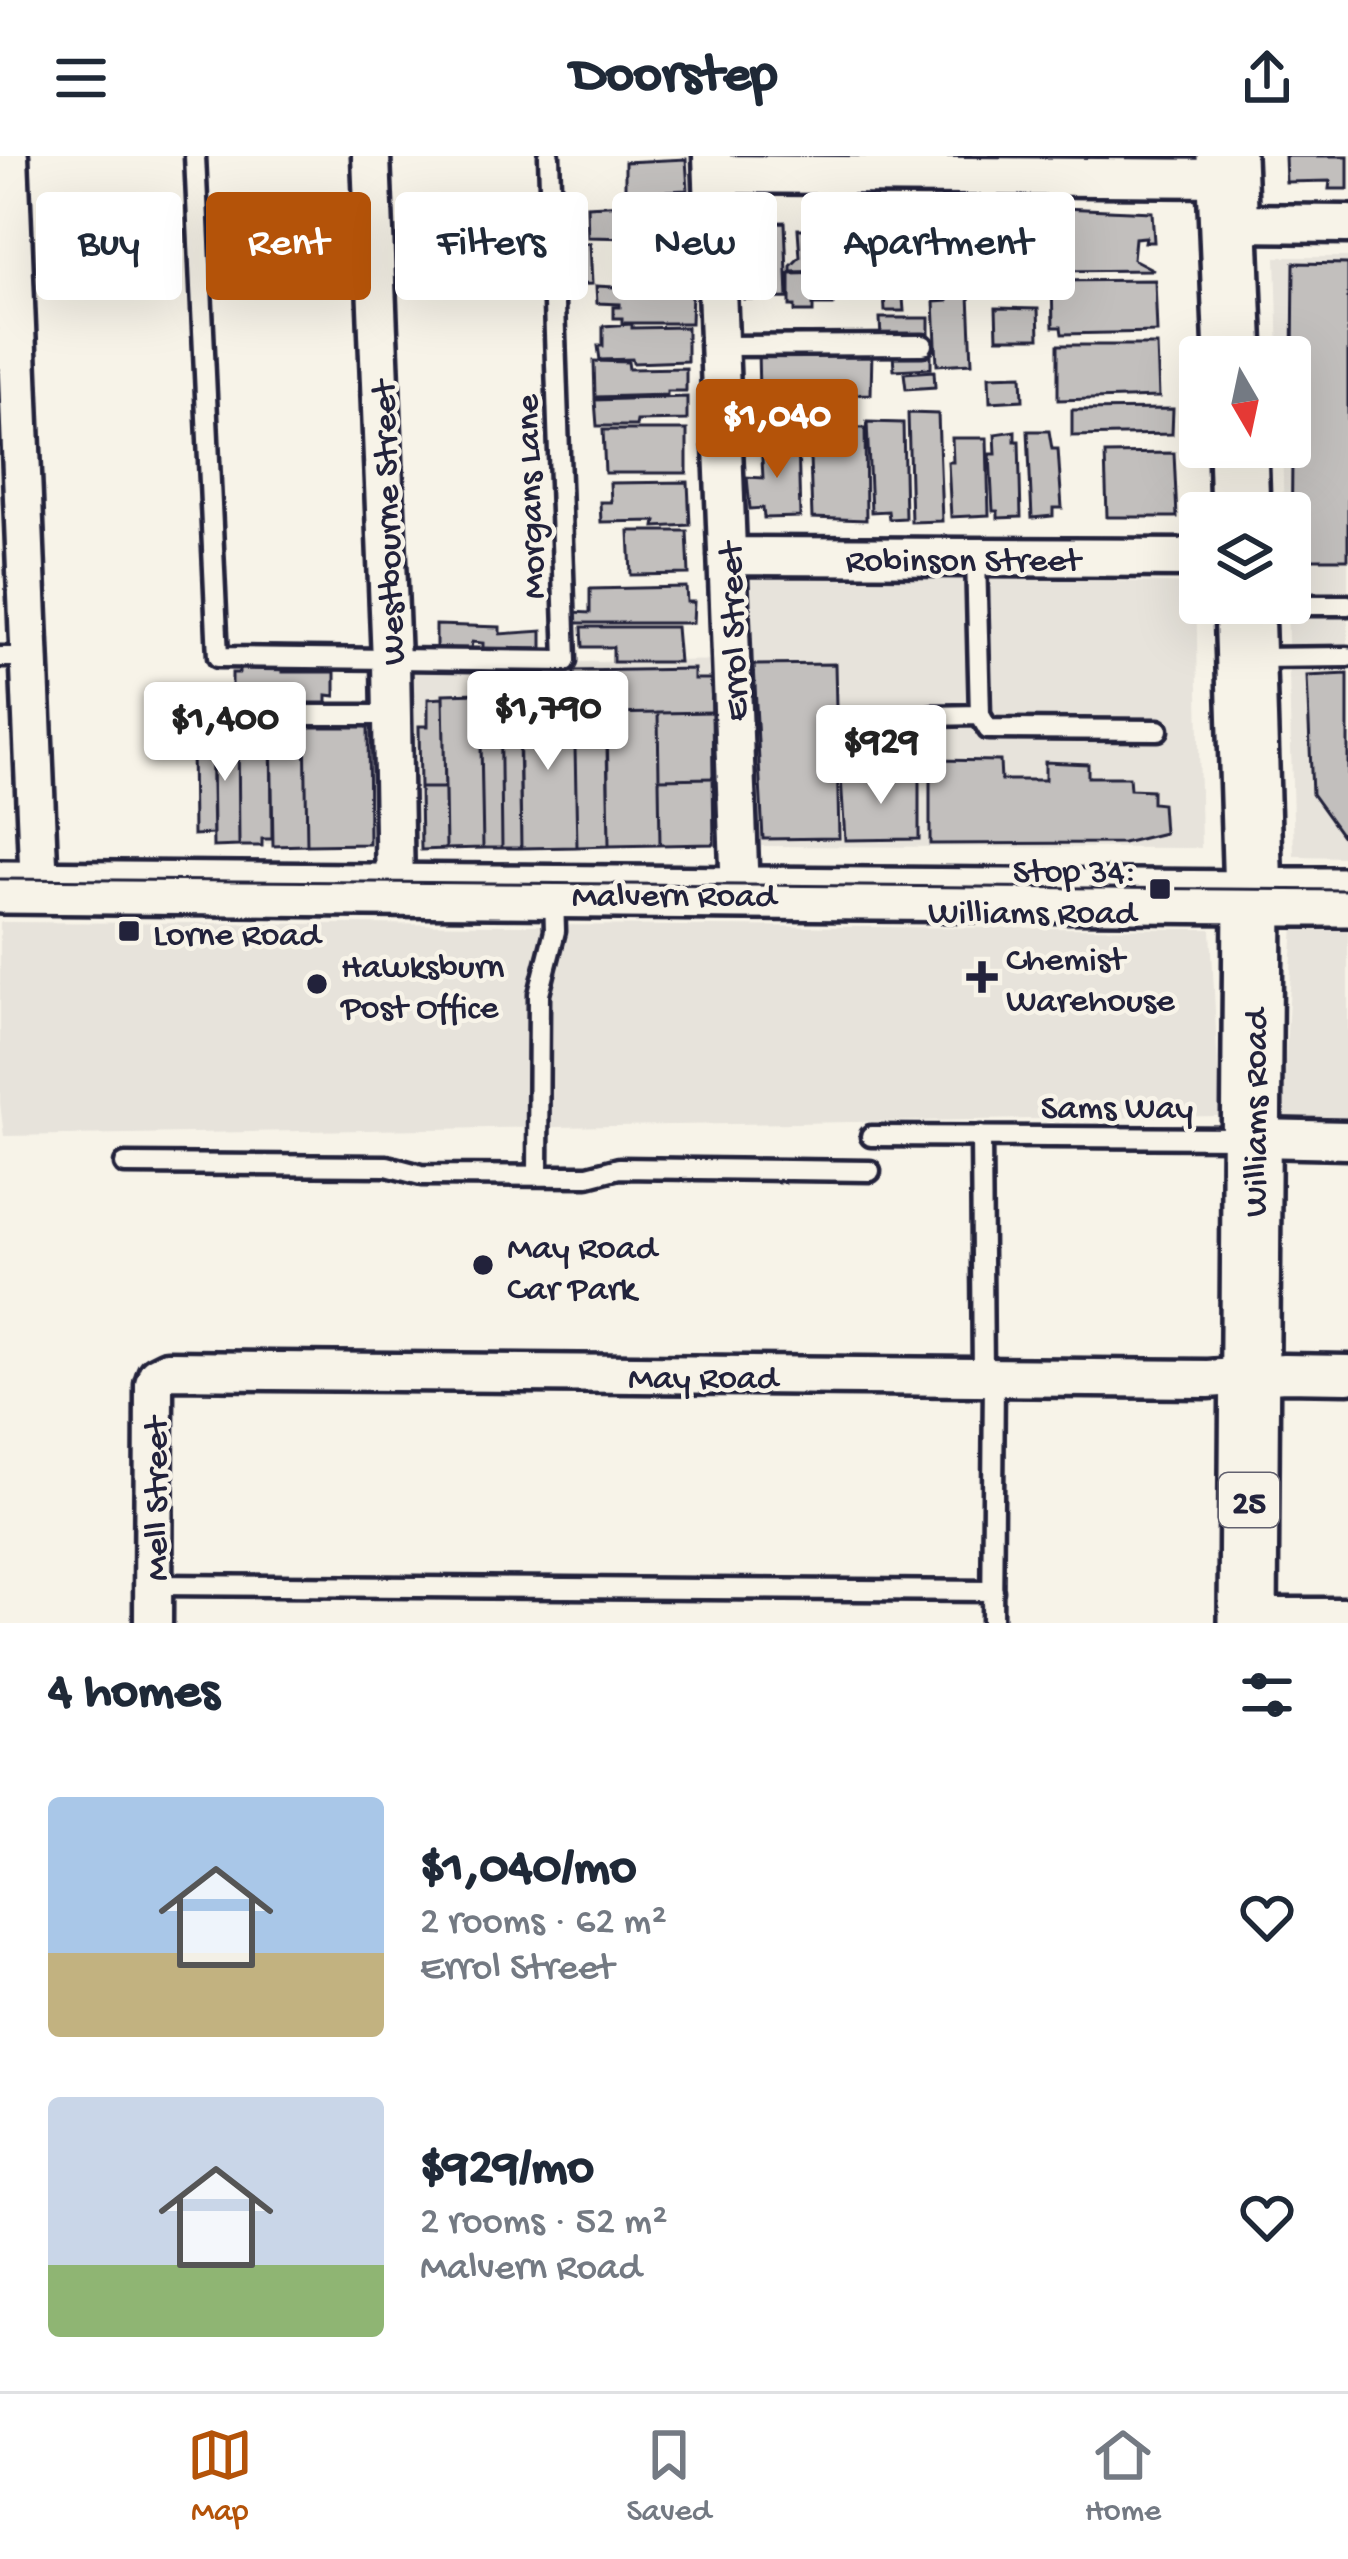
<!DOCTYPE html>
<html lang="en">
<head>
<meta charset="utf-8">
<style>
  body { margin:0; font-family:"Gochi Hand",sans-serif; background:#f2f2f3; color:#1f2937; height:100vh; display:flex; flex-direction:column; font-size:45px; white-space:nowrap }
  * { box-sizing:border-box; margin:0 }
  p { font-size:39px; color:#747a83 }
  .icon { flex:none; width:66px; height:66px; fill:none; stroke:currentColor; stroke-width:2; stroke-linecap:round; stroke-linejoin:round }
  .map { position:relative; height:1467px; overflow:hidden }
  .side { display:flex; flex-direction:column; background:#fff; flex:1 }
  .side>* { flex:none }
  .hud { position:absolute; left:36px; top:36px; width:1278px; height:108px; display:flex; gap:24px }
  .needle { width:78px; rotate:171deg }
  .buttons { position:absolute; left:1179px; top:180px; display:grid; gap:24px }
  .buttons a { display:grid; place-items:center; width:132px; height:132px; border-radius:12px; background:#fff; box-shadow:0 12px 48px #0002; font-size:60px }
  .price { position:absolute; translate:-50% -102px; padding:0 27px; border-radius:12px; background:#fff; color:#222; font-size:39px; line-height:78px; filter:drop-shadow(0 3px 6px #0008) }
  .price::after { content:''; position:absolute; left:50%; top:72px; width:36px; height:27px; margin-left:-18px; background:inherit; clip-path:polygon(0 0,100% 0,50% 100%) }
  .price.current { background:#b45309; color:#fff }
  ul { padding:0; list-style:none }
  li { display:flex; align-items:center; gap:36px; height:300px; padding:0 48px }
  li span { display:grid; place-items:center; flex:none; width:336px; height:240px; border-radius:12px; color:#555 }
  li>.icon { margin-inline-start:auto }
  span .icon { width:144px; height:144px; fill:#fffc; stroke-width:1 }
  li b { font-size:51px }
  h2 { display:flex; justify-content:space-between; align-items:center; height:144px; padding:0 48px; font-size:51px }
  .pill { padding:0 42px; border-radius:12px; background:#fff; box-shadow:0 12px 48px #0002; font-size:42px; line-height:108px }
  .pill.current { background:#b45309; color:#fff }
  header { display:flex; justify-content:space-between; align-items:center; height:156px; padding:0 48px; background:#fff; font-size:54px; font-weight:700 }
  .tab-bar { display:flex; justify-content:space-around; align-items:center; height:168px; border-top:3px solid #e0e1e3; background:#fff; font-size:33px; color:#747a83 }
  .tab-bar a { display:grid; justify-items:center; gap:6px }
  .tab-bar .current { color:#b45309 }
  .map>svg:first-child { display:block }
  .built { fill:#e7e3db }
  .building { fill:#c2bfbd; stroke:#22223b; stroke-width:3 }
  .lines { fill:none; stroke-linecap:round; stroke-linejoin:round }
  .lane-casing { stroke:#22223b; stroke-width:27 }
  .street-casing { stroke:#22223b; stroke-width:45 }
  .secondary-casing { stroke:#22223b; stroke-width:60 }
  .primary-casing { stroke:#22223b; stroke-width:66 }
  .lane { stroke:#f7f3e8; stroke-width:18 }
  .street { stroke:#f7f3e8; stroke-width:36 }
  .secondary { stroke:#f7f3e8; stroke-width:51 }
  .primary { stroke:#f7f3e8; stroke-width:57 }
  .tram { stroke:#22223b; stroke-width:3 }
  .poi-dot { fill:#22223b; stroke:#f7f3e8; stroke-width:4.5 }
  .labels { text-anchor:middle; stroke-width:9; stroke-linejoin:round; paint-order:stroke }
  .shield { fill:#f7f3e8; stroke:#62616f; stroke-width:3 }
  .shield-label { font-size:33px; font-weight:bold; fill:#22223b }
  .street-label { font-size:36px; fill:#22223b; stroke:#f7f3e8 }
  .poi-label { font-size:36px; fill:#22223b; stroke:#f7f3e8; text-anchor:start }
</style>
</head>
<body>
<header><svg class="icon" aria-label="menu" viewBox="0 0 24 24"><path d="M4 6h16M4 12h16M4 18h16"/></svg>Doorstep<svg class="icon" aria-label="share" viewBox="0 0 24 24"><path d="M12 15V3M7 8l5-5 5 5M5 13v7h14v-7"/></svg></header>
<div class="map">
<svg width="1348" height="1467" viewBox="0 0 1348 1467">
  <rect width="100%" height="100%" fill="#f7f3e8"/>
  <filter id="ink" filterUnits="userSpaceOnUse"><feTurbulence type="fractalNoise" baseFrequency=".00833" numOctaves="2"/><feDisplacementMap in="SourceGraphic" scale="24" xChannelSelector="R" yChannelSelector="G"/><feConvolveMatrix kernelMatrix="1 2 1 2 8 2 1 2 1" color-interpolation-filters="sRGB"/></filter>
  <g filter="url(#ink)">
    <!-- built -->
    <path class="built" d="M1276,101H1348V701L1294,700L1287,447H1290V357H1284L1282,291H1290V201H1279Z
      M747,413L1196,428L1201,692L249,688L241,555L410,551L413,508L748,504Z
      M0,766L1211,773L1220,960L4,980L0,947Z
      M1294,769H1348V970L1281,968Z"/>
    <!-- building -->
    <path class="building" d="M1285,0H1348V33H1329L1330,25L1286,26Z
      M686,3L688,34L667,35V40H625V6Z
      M625,45H675L677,83L588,81L587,50L626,48Z
      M1062,52L1152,56L1154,86H1145L1146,81L1135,82L1133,103L1154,114L1054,115L1052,69H1063Z
      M785,66L788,142L744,143L743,118L752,108L748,67Z
      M836,66L877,68L878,138L839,139Z
      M907,71L908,92L924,91L925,140L903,142L904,155H885L881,72Z
      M798,73H829L830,109H824V115L791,116V110L800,101Z
      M590,87L592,128L562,129L561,89Z
      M688,89L691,129L629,128L627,91Z
      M967,94L972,207L937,209L934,146L947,145V138H932L933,96Z
      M1294,107L1348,108V403H1291Z
      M832,117L833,149H813V156H795V150H790V118Z
      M1155,124L1157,176L1062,178L1061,171H1053L1052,125Z
      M596,130L633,132L634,139L645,138V134L692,133L691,167H622V162H614V151H620V148L597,147Z
      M996,152L1038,153L1039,182H997Z
      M880,162H929V183L881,184Z
      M632,168V172L687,171V205L633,207L632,203L600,204L598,190H603V170Z
      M1058,189H1157L1159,241L1058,244Z
      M758,193L872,195L871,238L759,239Z
      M931,195V212L894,214L893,196Z
      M594,205L628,206L629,213L686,212V235H667V239L595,241Z
      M934,215L935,231L906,233L904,217Z
      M1022,219L1023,244L990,246L989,220Z
      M687,241V264L637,265L636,270H597L595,244Z
      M824,250L827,271L865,272L866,364L812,362L810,300L805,301V251Z
      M1173,253L1172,278L1072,280V254Z
      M908,257L938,258L942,365L911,366Z
      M867,266L903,267L905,362L889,363L888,355L871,356Z
      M603,274H687V317H605Z
      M1015,275V285H1019L1021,361L998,362V355H993L990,298H996L995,278Z
      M1028,275H1049L1052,293H1058L1062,352H1053V360L1032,362Z
      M952,282H987L989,359L951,361L948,306H953Z
      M761,284H798L800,361L764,362L763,352L750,353L747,321L763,322Z
      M1174,297L1177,361H1107L1105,298Z
      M688,326L690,369L655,371L656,365L601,366L600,346H611L610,327Z
      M629,375H687L689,418L631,419Z
      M686,431L687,446H694L693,467H574L573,456L590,457V433Z
      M436,469L500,471V478L542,475V499L483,498V487L472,486L471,493H436Z
      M582,471H676L679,506H613V491H583Z
      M835,508L839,682L763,683L754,509Z
      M239,510L283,511V516H335V540L327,539V548H282V554L232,553V517H239Z
      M694,513V523H711L712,556L607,558L606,540L574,541V515Z
      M1348,518V688L1312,638L1307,520Z
      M500,528L502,692H483L480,529Z
      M500,528H518L521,692H502Z
      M480,537L483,692L446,693L443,538Z
      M606,540L609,690L577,691L574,541Z
      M574,541L577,691L521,692L519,542Z
      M443,542L445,632H420L419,570H428V543Z
      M712,556L713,622L659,623L658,557Z
      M658,557L660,689L609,690L607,558Z
      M368,565L369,688L307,689L305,566Z
      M271,566L272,683H262V690H239L238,567Z
      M271,566H305L307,689L273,690Z
      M211,567H238L239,690L213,691Z
      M192,586H212L213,678L193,679Z
      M930,604L1000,605L1001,624H1045V606L1088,608V621H1129L1130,633L1152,634V647L1162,648L1164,677L1123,687L930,688Z
      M919,617V683L845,684L841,621Z
      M713,622L714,688L660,689L659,623Z
      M420,632H445L446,693L421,694Z"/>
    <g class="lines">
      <defs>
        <path id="lane" d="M195,0L218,501L566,505L549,0
          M719,190L923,189
          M976,401L980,559
          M1249,449H1348
          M0,501H31
          M1251,502L1348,501
          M215,559H392
          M930,560L980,559L988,573L1158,574
          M871,980L1247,982
          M981,980L983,1220
          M125,1008L387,1010L421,1019L588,1020L619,1012L870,1015
          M538,1019L539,838L555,775L554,740
          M152,1429L993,1435
          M992,1467L994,1221"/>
        <path id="street" d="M9,0L39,732
          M371,0L391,505L395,734
          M712,0L740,737
          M713,18L1227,22
          M1229,67L1348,68
          M727,400L1200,402
          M1252,982L1348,984
          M1248,1461H1348
          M153,1467L154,1228L157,1219L167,1214L1208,1223L1284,1217L1348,1218"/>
        <path id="secondary" d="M0,731L1253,741"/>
        <path id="primary" d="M1226,0L1234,201
          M1238,291L1240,357
          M1244,447L1253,741L1248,1467
          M1253,741H1348"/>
      </defs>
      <!-- lane casing -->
      <use href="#lane" class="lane-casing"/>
      <!-- street casing -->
      <use href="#street" class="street-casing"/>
      <!-- secondary casing -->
      <use href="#secondary" class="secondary-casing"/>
      <!-- primary casing -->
      <use href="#primary" class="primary-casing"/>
      <!-- lane -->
      <use href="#lane" class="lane"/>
      <!-- street -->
      <use href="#street" class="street"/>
      <!-- secondary -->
      <use href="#secondary" class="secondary"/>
      <!-- primary -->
      <use href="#primary" class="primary"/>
      <!-- tram -->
      <path class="tram" d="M0,723L1348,734"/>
    </g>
  </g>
  <!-- markers -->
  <g class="poi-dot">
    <rect x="1148" y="721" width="24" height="24" rx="6"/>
    <rect x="117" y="763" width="24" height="24" rx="6"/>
    <path d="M976 803h12v12h12v12h-12v12h-12v-12h-12v-12h12z"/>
    <circle cx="317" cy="828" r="12"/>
    <circle cx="483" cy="1109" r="12"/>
  </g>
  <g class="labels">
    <!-- shield labels -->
    <rect class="shield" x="1219" y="1317" width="60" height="54" rx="9"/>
    <g class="shield-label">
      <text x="1249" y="1356">25</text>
    </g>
    <!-- street labels -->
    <g class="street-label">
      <text transform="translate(527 341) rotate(-92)" y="13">Morgans Lane</text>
      <text transform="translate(385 367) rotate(-92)" y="13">Westbourne Street</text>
      <text x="963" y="414">Robinson Street</text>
      <text transform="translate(730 476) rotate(-92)" y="13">Errol Street</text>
      <text x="674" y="749">Malvern Road</text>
      <text x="1117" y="961">Sams Way</text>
      <text transform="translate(1252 957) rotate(-90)" y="13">Williams Road</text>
      <text x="703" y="1231">May Road</text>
      <text transform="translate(153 1343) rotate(-90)" y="13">Mell Street</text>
    </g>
    <!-- poi labels -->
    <g class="poi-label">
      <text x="1136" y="725" text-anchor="end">Stop 34:<tspan x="1136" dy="41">Williams Road</tspan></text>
      <text x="153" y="788">Lorne Road</text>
      <text x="1006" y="813">Chemist<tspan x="1006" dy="41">Warehouse</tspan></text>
      <text x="341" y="820">Hawksburn<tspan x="341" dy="41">Post Office</tspan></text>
      <text x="507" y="1101">May Road<tspan x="507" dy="41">Car Park</tspan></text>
    </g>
  </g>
</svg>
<div class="buttons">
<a><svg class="needle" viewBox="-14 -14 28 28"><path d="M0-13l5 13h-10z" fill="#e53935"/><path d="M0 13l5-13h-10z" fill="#747a83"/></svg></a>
<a><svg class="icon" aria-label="layers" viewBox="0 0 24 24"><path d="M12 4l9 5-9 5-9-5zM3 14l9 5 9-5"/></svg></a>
</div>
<b class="price current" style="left:777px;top:325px">$1,040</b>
<b class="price" style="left:548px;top:617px">$1,790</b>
<b class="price" style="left:225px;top:628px">$1,400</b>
<b class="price" style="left:881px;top:651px">$929</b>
<div class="hud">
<a class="pill">Buy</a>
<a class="pill current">Rent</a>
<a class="pill">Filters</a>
<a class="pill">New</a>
<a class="pill">Apartment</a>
</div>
</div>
<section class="side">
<h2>4 homes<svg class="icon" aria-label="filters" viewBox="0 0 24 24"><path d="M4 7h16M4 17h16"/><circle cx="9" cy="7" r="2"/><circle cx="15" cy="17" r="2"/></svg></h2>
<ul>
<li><span style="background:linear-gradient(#a9c7e8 65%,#c2b280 0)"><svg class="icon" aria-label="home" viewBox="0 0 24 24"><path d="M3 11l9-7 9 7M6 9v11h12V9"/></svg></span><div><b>$1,040/mo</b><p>2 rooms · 62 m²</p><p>Errol Street</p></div><svg class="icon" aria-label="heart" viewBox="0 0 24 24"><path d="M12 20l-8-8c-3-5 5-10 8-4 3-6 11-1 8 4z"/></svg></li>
<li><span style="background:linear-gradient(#c9d6e8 70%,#8fb573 0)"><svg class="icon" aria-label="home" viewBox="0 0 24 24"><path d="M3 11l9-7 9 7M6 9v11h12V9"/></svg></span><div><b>$929/mo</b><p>2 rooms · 52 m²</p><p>Malvern Road</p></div><svg class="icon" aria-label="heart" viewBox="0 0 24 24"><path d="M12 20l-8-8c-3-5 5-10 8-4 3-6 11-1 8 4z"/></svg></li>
</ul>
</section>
<nav class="tab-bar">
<a class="current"><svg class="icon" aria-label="map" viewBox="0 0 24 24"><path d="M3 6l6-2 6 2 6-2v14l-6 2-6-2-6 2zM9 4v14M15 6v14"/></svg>Map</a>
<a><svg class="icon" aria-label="saved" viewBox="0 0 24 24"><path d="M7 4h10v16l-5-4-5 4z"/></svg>Saved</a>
<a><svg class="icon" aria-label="home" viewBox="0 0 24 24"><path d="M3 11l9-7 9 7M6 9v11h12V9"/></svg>Home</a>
</nav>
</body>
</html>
